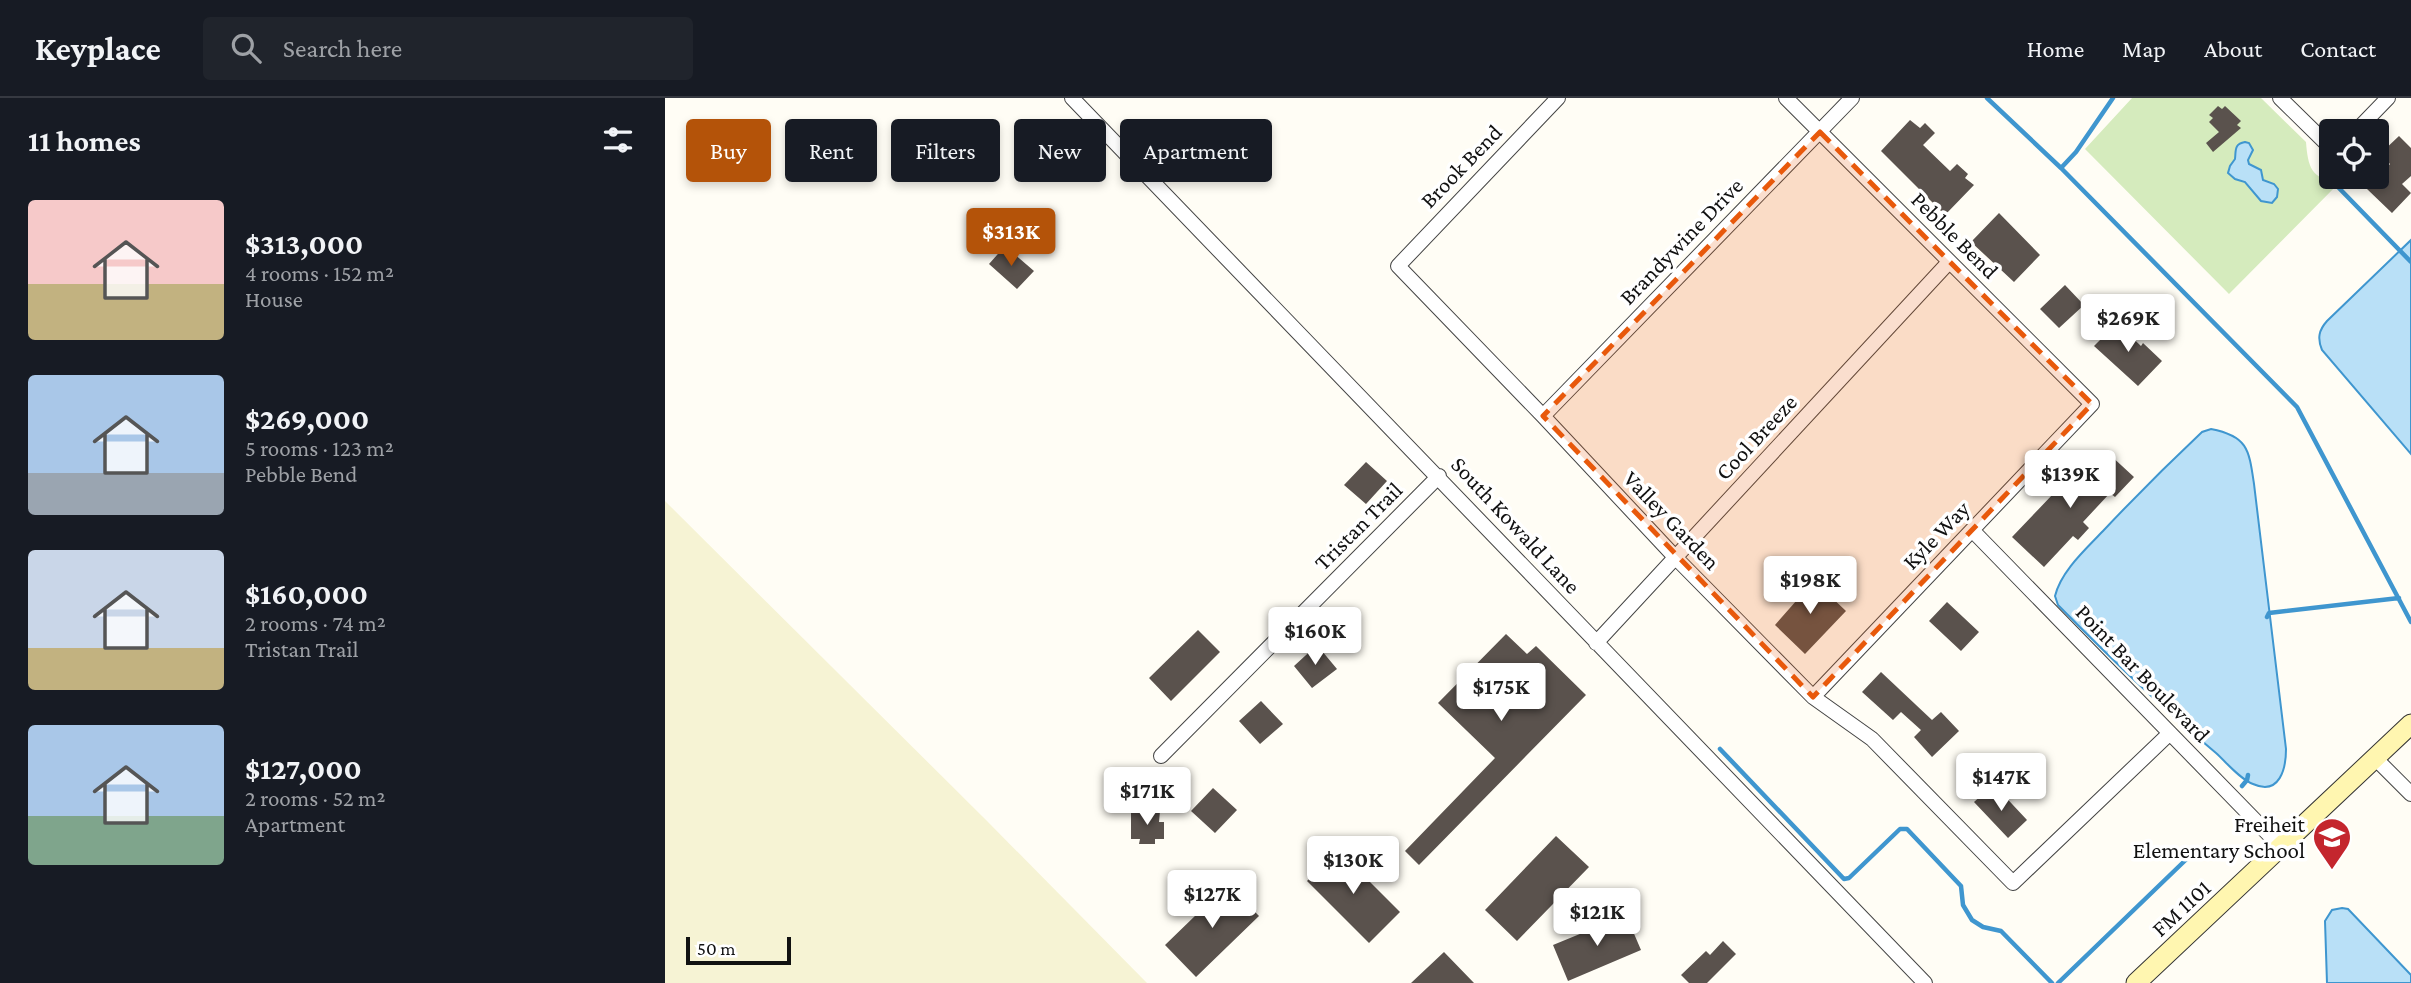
<!DOCTYPE html>
<html lang="en">
<head>
<meta charset="utf-8">
<style>
  body { margin:0; font-family:"Crimson Pro",serif; background:#20242c; color:#f1f3f6; height:100vh; display:flex; flex-direction:column; font-size:26px; white-space:nowrap }
  * { box-sizing:border-box; margin:0 }
  p { font-size:23px; color:#9ea1a6 }
  .icon { flex:none; width:38px; height:38px; fill:none; stroke:currentColor; stroke-width:2; stroke-linecap:round; stroke-linejoin:round }
  .map { position:relative; flex:1; overflow:hidden }
  .panel { display:flex; flex-direction:column; background:#171b24; width:665px }
  .panel>* { flex:none }
  .hud { position:absolute; left:21px; top:21px; width:665px; height:63px; display:flex; gap:14px }
  .controls { position:absolute; left:1654px; top:21px; display:grid; gap:14px }
  .controls a { display:grid; place-items:center; width:70px; height:70px; border-radius:7px; background:#171b24; box-shadow:0 4px 10px #0003; font-size:35px }
  .scale { position:absolute; left:21px; bottom:18px; width:105px; box-sizing:border-box; padding-left:7px; border:4px solid #111; border-top:0; font-size:19px; line-height:24px; white-space:nowrap; color:#111; -webkit-text-stroke:5px #fff; paint-order:stroke }
  .price { position:absolute; translate:-50% -60px; padding:0 16px; border-radius:7px; background:#fff; color:#222; font-size:23px; line-height:46px; filter:drop-shadow(0 2px 4px #0008) }
  .price::after { content:''; position:absolute; left:50%; top:42px; width:21px; height:16px; margin-left:-10px; background:inherit; clip-path:polygon(0 0,100% 0,50% 100%) }
  .price.on { background:#b45309; color:#fff }
  ul { padding:0; list-style:none }
  li { display:flex; align-items:center; gap:21px; height:175px; padding:0 28px }
  li span { display:grid; place-items:center; flex:none; width:196px; height:140px; border-radius:7px; color:#555 }
  li>.icon { margin-inline-start:auto }
  span .icon { width:84px; height:84px; fill:#fffc; stroke-width:1 }
  li b { font-size:30px }
  h2 { display:flex; justify-content:space-between; align-items:center; height:84px; padding:0 28px; font-size:30px }
  .tag { padding:0 24px; border-radius:7px; background:#171b24; box-shadow:0 4px 10px #0003; font-size:24px; line-height:63px }
  .tag.on { background:#b45309; color:#fff }
  header { display:flex; align-items:center; gap:42px; box-sizing:border-box; height:98px; padding:0 35px; background:#171b24; border-bottom:2px solid #363941 }
  header strong { font-size:33px }
  nav { display:flex; gap:38px; margin-inline-start:auto; font-size:24px }
  .search { width:490px; height:63px; background:#20242c; display:flex; align-items:center; gap:18px; box-sizing:border-box; padding:0 24px; border-radius:7px; color:#9ea1a6; font-size:26px }
  main { display:flex; flex:1; min-height:0 }
  .map>svg:first-child { display:block }
  .farmland { fill:#f6f3d4 }
  .green { fill:#d5ebbd }
  .water { fill:#b9e0f7; stroke:#3f96cf; stroke-width:2 }
  .lines { fill:none; stroke-linecap:round; stroke-linejoin:round }
  .stream { stroke:#3f96cf; stroke-width:4.5 }
  .building { fill:#5a524d }
  .street-casing { stroke:#444; stroke-width:16 }
  .secondary-casing { stroke:#333; stroke-width:21 }
  .street { stroke:#fff; stroke-width:14 }
  .secondary { stroke:#fff6b0; stroke-width:19 }
  .marked { fill:#e8590c; fill-opacity:0.2; stroke:#e8590c; stroke-width:5; stroke-dasharray:14 9; stroke-linejoin:round }
  .labels { text-anchor:middle; stroke-width:7; stroke-linejoin:round; paint-order:stroke }
  .street-label { font-size:23px; fill:#111; stroke:#fff }
  .poi-label { font-size:23px; fill:#111; stroke:#fff; text-anchor:end }
</style>
</head>
<body>
<header>
<strong>Keyplace</strong>
<div class="search"><svg class="icon" aria-label="search" viewBox="0 0 24 24"><circle cx="10" cy="10" r="6"/><path d="M15 15l6 6"/></svg>Search here</div>
<nav><a>Home</a><a>Map</a><a>About</a><a>Contact</a></nav>
</header>
<main>
<section class="panel">
<h2>11 homes<svg class="icon" aria-label="filters" viewBox="0 0 24 24"><path d="M4 7h16M4 17h16"/><circle cx="9" cy="7" r="2"/><circle cx="15" cy="17" r="2"/></svg></h2>
<ul>
<li><span style="background:linear-gradient(#f6c9c9 60%,#c2b280 0)"><svg class="icon" aria-label="home" viewBox="0 0 24 24"><path d="M3 11l9-7 9 7M6 9v11h12V9"/></svg></span><div><b>$313,000</b><p>4 rooms · 152 m²</p><p>House</p></div></li>
<li><span style="background:linear-gradient(#a9c7e8 70%,#9aa5b1 0)"><svg class="icon" aria-label="home" viewBox="0 0 24 24"><path d="M3 11l9-7 9 7M6 9v11h12V9"/></svg></span><div><b>$269,000</b><p>5 rooms · 123 m²</p><p>Pebble Bend</p></div></li>
<li><span style="background:linear-gradient(#c9d6e8 70%,#c2b280 0)"><svg class="icon" aria-label="home" viewBox="0 0 24 24"><path d="M3 11l9-7 9 7M6 9v11h12V9"/></svg></span><div><b>$160,000</b><p>2 rooms · 74 m²</p><p>Tristan Trail</p></div></li>
<li><span style="background:linear-gradient(#a9c7e8 65%,#7fa58c 0)"><svg class="icon" aria-label="home" viewBox="0 0 24 24"><path d="M3 11l9-7 9 7M6 9v11h12V9"/></svg></span><div><b>$127,000</b><p>2 rooms · 52 m²</p><p>Apartment</p></div></li>
</ul>
</section>
<div class="map">
<svg width="1746" height="885" viewBox="0 0 1746 885">
  <rect width="100%" height="100%" fill="#fffdf5"/>
  <!-- farmland -->
  <path class="farmland" d="M0,403L321,722L482,885H0Z"/>
  <!-- green -->
  <path class="green" d="M1467,0H1596L1641,44C1643,70 1647,84 1677,82L1564,196L1420,51Z"/>
  <!-- water -->
  <path class="water" d="M1580,44L1584,45L1588,52L1583,62L1584,66L1596,72L1598,82L1609,86L1613,91L1612,99L1607,105L1596,103L1580,84L1570,81L1563,75L1565,68L1570,61C1571,52 1569,46 1580,44Z
    M1746,142V356L1657,252C1652,240 1654,232 1662,223Z
    M1546,331C1583,338 1584,352 1589,386L1621,651C1621,670 1615,698 1588,686C1575,681 1562,665 1551,655C1496,609 1443,558 1393,507L1390,498C1396,473 1421,451 1438,433C1470,399 1503,366 1537,334Z
    M1677,810L1683,811L1746,877V885H1662L1660,823L1667,812Z"/>
  <g class="lines">
    <!-- stream -->
    <path class="stream" d="M1322,0L1396,70L1632,309L1746,524
      M1396,70L1411,54L1448,0
      M1672,88L1746,164
      M1602,519L1604,515L1734,500
      M1055,651L1179,781L1184,780L1235,731H1242L1296,788L1298,807L1307,822L1318,829L1336,833L1387,885
      M1577,688L1582,682L1583,677
      M1393,885L1532,751"/>
  </g>
  <!-- building -->
  <path class="building" d="M1553,8L1557,11L1560,8L1576,23L1572,27L1576,30L1548,54L1541,45L1554,34L1544,24L1548,20L1544,17Z
    M1245,22L1255,30L1260,25L1270,35L1258,47L1285,73L1292,66L1303,76L1300,80L1309,87L1280,117L1216,53Z
    M1734,38L1746,50V78L1737,86L1746,95L1727,115L1702,91L1725,66L1715,56Z
    M1334,115L1375,157L1349,184L1306,144Z
    M340,148L369,173L352,191L324,166Z
    M1400,187L1419,207L1394,230L1375,211Z
    M1452,225L1476,248L1478,245L1497,263L1473,288L1429,248Z
    M1444,356L1469,379L1450,399L1445,395L1418,424L1424,430L1413,442L1408,438L1379,469L1347,439L1410,373L1420,382Z
    M701,364L722,383L701,406L679,387Z
    M1144,478L1181,513L1140,556L1110,527L1139,494L1133,489Z
    M1282,504L1314,534L1296,553L1264,523Z
    M533,532L555,554L506,603L484,580Z
    M841,536L862,556L871,548L921,597L754,767L740,753L830,660L773,605Z
    M652,547L672,571L647,590L629,568Z
    M1216,574L1267,622L1276,614L1294,633L1267,659L1249,639L1256,632L1236,614L1228,622L1197,594Z
    M596,603L618,626L595,646L574,623Z
    M548,690L572,712L550,735L526,713Z
    M1333,691L1362,722L1343,740L1309,704L1318,696L1322,700Z
    M466,713H495L494,724H499V741H490V746H474L475,741H466Z
    M891,738L924,769L852,843L820,812Z
    M673,752L735,814L704,845L642,783Z
    M563,786L594,818L531,879L500,847Z
    M961,817L976,852L903,883L888,847Z
    M1058,843L1071,856L1042,885H1024L1016,877L1041,853L1045,857Z
    M779,854L809,885H746Z"/>
  <g class="lines">
    <defs>
      <path id="street" d="M407,0L1260,885
        M893,0L733,168L878,318L1010,459L1148,599L1207,641L1348,785L1505,635
        M1121,0L1427,306L1148,599
        M1615,0L1666,50
        M1691,33L1723,0
        M878,318L1187,0
        M1307,432L1617,750
        M931,545L1284,164
        M496,658L774,378
        M1711,661L1746,696"/>
      <path id="secondary" d="M1471,885L1746,626"/>
    </defs>
    <!-- street casing -->
    <use href="#street" class="street-casing"/>
    <!-- secondary casing -->
    <use href="#secondary" class="secondary-casing"/>
    <!-- street -->
    <use href="#street" class="street"/>
    <!-- secondary -->
    <use href="#secondary" class="secondary"/>
  </g>
  <!-- marked area -->
  <path class="marked" d="M1155,34L1427,306L1148,599L878,318Z"/>
  <!-- icons -->
  <defs>
    <symbol id="school-pin" viewBox="-11 -11 22 30"><path d="M0 17L-7.5 6A9.5 9.5 0 1 1 7.5 6Z" fill="#c4262e" stroke="#fff"/><path d="M0-5L7-2L0 1L-7-2ZM-4 1L0 2.5L4 1V4Q0 6-4 4Z" fill="#fff"/></symbol>
  </defs>
  <g fill-rule="evenodd">
    <use href="#school-pin" x="1645" y="717" width="44" height="60"/>
  </g>
  <g class="labels">
    <!-- street labels -->
    <g class="street-label">
      <text transform="translate(796 68) rotate(-46)" y="8">Brook Bend</text>
      <text transform="translate(1290 137) rotate(45)" y="8">Pebble Bend</text>
      <text transform="translate(1016 143) rotate(-46)" y="8">Brandywine Drive</text>
      <text transform="translate(1091 339) rotate(-47)" y="8">Cool Breeze</text>
      <text transform="translate(1007 422) rotate(46)" y="8">Valley Garden</text>
      <text transform="translate(851 427) rotate(47)" y="8">South Kowald Lane</text>
      <text transform="translate(693 428) rotate(-45)" y="8">Tristan Trail</text>
      <text transform="translate(1271 437) rotate(-46)" y="8">Kyle Way</text>
      <text transform="translate(1478 575) rotate(46)" y="8">Point Bar Boulevard</text>
      <text transform="translate(1516 810) rotate(-43)" y="8">FM 1101</text>
    </g>
    <!-- poi labels -->
    <g class="poi-label">
      <text x="1640" y="734">Freiheit<tspan x="1640" dy="26">Elementary School</tspan></text>
    </g>
  </g>
</svg>
<div class="controls">
<a><svg class="icon" aria-label="locate" viewBox="0 0 24 24"><circle cx="12" cy="12" r="6"/><path d="M12 2v4M12 18v4M2 12h4M18 12h4"/></svg></a>
</div>
<div class="scale">50 m</div>
<b class="price on" style="left:346px;top:170px">$313K</b>
<b class="price" style="left:1463px;top:256px">$269K</b>
<b class="price" style="left:1405px;top:412px">$139K</b>
<b class="price" style="left:1145px;top:518px">$198K</b>
<b class="price" style="left:650px;top:569px">$160K</b>
<b class="price" style="left:836px;top:625px">$175K</b>
<b class="price" style="left:1336px;top:715px">$147K</b>
<b class="price" style="left:482px;top:729px">$171K</b>
<b class="price" style="left:688px;top:798px">$130K</b>
<b class="price" style="left:547px;top:832px">$127K</b>
<b class="price" style="left:932px;top:850px">$121K</b>
<div class="hud">
<a class="tag on">Buy</a>
<a class="tag">Rent</a>
<a class="tag">Filters</a>
<a class="tag">New</a>
<a class="tag">Apartment</a>
</div>
</div>
</main>
</body>
</html>
